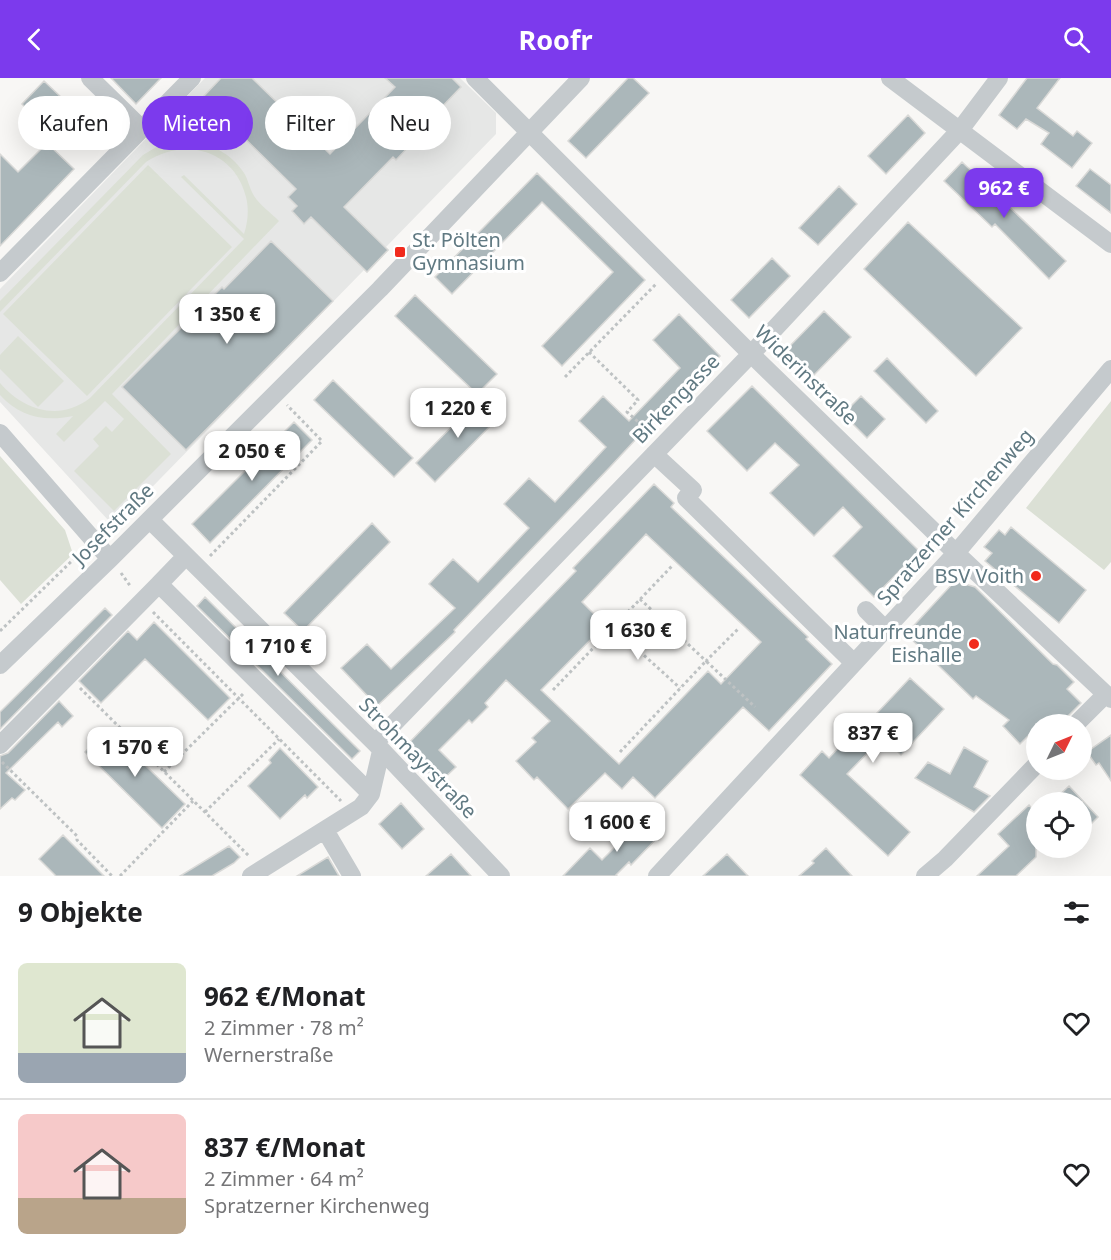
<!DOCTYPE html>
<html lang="de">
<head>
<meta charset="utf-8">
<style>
  body { margin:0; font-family:"Noto Sans",sans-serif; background:#f2f2f2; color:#202124; height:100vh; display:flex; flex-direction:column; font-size:22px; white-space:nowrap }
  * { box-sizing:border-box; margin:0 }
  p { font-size:20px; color:#757577 }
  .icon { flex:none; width:33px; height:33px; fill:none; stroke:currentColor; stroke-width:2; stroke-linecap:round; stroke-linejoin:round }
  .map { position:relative; height:798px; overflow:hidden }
  .side { display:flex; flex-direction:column; background:#fff; flex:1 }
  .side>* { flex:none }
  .hud { position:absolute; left:18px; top:18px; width:600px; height:54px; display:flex; gap:12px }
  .needle { width:39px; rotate:47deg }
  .tools { position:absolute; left:1026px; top:636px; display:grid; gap:12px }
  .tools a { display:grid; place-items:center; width:66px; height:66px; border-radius:50%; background:#fff; box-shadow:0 6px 24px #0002; font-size:30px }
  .price { position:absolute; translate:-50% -51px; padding:0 14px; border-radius:12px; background:#fff; color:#222; font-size:20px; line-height:39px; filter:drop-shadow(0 2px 3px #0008) }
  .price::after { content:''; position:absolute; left:50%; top:36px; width:18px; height:14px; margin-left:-9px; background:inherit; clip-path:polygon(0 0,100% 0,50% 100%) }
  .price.on { background:#7c3aed; color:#fff }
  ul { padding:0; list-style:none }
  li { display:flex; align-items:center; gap:18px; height:150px; padding:0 18px }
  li+li { border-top:2px solid #e0e0e0 }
  li span { display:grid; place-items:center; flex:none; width:168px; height:120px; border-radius:9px; color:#555 }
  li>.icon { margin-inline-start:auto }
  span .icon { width:72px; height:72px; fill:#fffc; stroke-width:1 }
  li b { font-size:26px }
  h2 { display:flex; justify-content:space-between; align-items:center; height:72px; padding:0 18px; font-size:26px }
  .pill { padding:0 21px; border-radius:27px; background:#fff; box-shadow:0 6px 24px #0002; font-size:21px; line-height:54px }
  .pill.on { background:#7c3aed; color:#fff }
  header { display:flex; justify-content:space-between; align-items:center; height:78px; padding:0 18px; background:#7c3aed; color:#fff; font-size:27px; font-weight:700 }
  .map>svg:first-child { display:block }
  .built { fill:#e6e7e6 }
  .green { fill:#dbe0d5 }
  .building { fill:#abb7ba; stroke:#d9d9d7; stroke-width:1.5; fill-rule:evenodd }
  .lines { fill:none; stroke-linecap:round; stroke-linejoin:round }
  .path { stroke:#bec2c3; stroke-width:3; stroke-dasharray:3 3; stroke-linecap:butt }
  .minor { stroke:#c5cacd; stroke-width:18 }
  .poi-dot { fill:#f12a1c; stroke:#fff; stroke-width:2 }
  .labels { text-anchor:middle; stroke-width:6; stroke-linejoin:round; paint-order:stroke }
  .poi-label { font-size:20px; fill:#607982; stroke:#fff; text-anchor:end }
  .street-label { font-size:20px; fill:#607982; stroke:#fff }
</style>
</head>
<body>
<header><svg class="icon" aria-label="back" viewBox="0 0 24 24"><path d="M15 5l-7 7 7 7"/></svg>Roofr<svg class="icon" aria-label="search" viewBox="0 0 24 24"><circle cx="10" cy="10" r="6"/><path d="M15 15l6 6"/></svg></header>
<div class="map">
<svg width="1111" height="798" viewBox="0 0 1111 798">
  <rect width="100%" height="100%" fill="#f8f7f5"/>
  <!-- built -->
  <path class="built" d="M205,0H460L496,35V56L386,169L389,172L367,195L364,192L118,444L108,442L0,324V211Z"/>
  <!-- green -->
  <path class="green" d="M175,63C202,62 229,71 244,95C248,101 249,109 253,116C258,126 271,135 279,143L112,316L171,376L114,433L74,393L99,368L93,361L106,348L112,354L124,341L105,323L64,364L56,356L73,338C44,344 20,339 0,317V305C23,332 59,344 90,320L244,161L181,99L184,97L244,156C248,144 249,131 246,119C234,71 184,59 146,84L0,234V223L143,77L158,68Z
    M148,87L232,169L87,318L3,236Z
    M18,258L64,303L38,329L0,291V277Z
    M1111,323V484L1104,492L1026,430Z
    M0,378L65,452L73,476L21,526L0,502Z"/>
  <!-- building -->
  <path class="building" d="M111,0H161L136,26Z
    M221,0H252L330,76L395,9L385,0H452L461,9L410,62L413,64L396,82L393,79L344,129L388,172L367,194L311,139L304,146L292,133L297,128L288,119L296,111L203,19Z
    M628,0H633L649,15L586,80L568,63Z
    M1027,0H1060L1037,30L1073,58L1077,53L1092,65L1072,90L1041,66L1049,55L1026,41L1017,51L999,37Z
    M44,3L83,40L60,64L22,26Z
    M908,37L925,55L886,96L868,78Z
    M47,65L74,91L0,168V76L18,94Z
    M962,84L1066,183L1049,201L995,146L992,149L944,103Z
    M1090,91L1111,107V135L1076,108Z
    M537,95L645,202L562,288L542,268L613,194L542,124L452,216L435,199Z
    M839,108L857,126L818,167L799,150Z
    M908,144L1022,250L976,298L864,191Z
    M271,163L333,223L186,372L122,309L222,209L224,211Z
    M772,180L790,198L749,240L731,222Z
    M415,217L497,296L477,316L395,238Z
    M824,233L851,259L813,298L786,272Z
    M679,236L720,278L694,304L692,301L610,389L454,552L455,554L377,628L341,590L367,566L391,591L455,530L429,506L453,481L478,504L529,450L504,426L529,400L555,424L606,369L579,343L603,318L629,343L680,290L653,262Z
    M887,280L938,333L926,345L874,293Z
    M333,302L413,380L394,399L314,322Z
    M752,308L919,473L874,519L833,478L862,449L843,429L814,458L770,415L799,387L775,365L747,393L707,353Z
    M482,318L501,337L435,404L416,385Z
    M861,318L885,341L867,360L843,336Z
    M294,344L312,362L210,465L192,446Z
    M654,406L674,425L671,429L808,559L806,561L832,586L769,653L743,629L655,720L633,699L622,711L605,695L568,731L537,699L534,702L516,683L536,664L532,660L550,643L506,602L485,625L488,629L472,645L469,642L439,672L456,689L438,706L403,671L576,493L573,490ZM646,456L761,564L721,606L708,593L619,686L541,612L605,547L582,524Z
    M372,445L390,464L303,553L284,535Z
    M1011,449L1086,512L1059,545L985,483L992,475L984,469L999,452L1005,457Z
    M955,503L975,509L1053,586L1057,587L1074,604L1067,611L1081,625L1060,646H1036V664L1029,657L1020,666L1003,648L1009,642L976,618L973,621L906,556Z
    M205,519L360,673L352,681L197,528Z
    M105,530L112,537L0,651V634Z
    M154,544L230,620L208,642L145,581L101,625L79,603L128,553L137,562Z
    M910,600L944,631L901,677L883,659L847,696L910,754L888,778L800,697L822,673L829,680L857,650L860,653Z
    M59,623L73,638L62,649L58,644L6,695L25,712L15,722L12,720L0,731V678L8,675Z
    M108,651L185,726L162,750L85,674Z
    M1111,657V703L1099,685L1096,687L1087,674Z
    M964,669L988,683L974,709L990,718L974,734L915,700L928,684L950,696Z
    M280,670L318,709L307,720L305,717L280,741L248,708L271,685L269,682Z
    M1069,708L1098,739L1082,755V724H1052Z
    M401,725L424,751L402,771L379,746Z
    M1029,727L1036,735V779L1016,798H977L1009,768L998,756Z
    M645,739L662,755L631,787L629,784L616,797L617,798H563L590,770L602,782Z
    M63,757L104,798H56L39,781Z
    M229,768L240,779L234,785L212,798H180Z
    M826,770L852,798H799L814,785L812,783Z
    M451,776L471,798H426Z
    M727,776L748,798H703Z
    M328,779L339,798H297Z"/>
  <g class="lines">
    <!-- path -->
    <path class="path" d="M589,274L638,322L627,334L651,355
      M565,299L657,205
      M210,478L322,363L287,327
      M121,495L131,509
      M640,521L706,583L739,550
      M153,534L341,723
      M613,549L680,610
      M0,553L81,474
      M80,610L250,779
      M553,612L672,488
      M620,674L706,583L755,629
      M2,684L77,758V762L112,798
      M164,694L245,614
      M205,734L279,661
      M120,798L193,723"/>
    <!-- minor -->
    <path class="minor" d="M90,0L142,51
      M475,0L751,276L956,475L1111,621
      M890,0L1111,166
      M0,195L192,0
      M0,355L110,481
      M654,376L693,412L686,420L854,585
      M150,442L375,665L501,798
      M159,506L186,478
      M866,532L886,552
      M0,587L110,481L380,211L581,0
      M1076,646L1106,616
      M375,665L751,276L960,52L999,0
      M0,667L159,506L371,716
      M325,752L352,798
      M251,798L361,729L371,716L381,673
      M657,798L956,475L1111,291
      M925,798L945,781L1036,687"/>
  </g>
  <!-- markers -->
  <g class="poi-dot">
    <rect x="394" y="168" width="12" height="12" rx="3"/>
    <circle cx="1036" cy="498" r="6"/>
    <circle cx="974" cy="566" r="6"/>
  </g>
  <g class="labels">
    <!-- poi labels -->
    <g class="poi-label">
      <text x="412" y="169" text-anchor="start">St. Pölten<tspan x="412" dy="23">Gymnasium</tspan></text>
      <text x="1024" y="505">BSV Voith</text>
      <text x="962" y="561">Naturfreunde<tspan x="962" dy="23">Eishalle</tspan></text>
    </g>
    <!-- street labels -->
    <g class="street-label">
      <text transform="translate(806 297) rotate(44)" y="7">Widerinstraße</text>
      <text transform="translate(676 321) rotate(-46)" y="7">Birkengasse</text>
      <text transform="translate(955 439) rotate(-49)" y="7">Spratzerner Kirchenweg</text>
      <text transform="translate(113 446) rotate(-45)" y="7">Josefstraße</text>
      <text transform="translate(418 680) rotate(46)" y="7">Strohmayrstraße</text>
    </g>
  </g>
</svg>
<div class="tools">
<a><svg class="needle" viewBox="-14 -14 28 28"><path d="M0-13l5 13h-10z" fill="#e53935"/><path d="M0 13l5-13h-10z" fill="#757577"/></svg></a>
<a><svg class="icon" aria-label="locate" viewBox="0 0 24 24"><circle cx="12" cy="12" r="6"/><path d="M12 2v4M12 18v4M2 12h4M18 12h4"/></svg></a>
</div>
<b class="price on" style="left:1004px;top:141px">962 €</b>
<b class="price" style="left:227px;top:267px">1 350 €</b>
<b class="price" style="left:458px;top:361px">1 220 €</b>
<b class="price" style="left:252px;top:404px">2 050 €</b>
<b class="price" style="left:638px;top:583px">1 630 €</b>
<b class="price" style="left:278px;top:599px">1 710 €</b>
<b class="price" style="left:873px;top:686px">837 €</b>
<b class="price" style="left:135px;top:700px">1 570 €</b>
<b class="price" style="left:617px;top:775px">1 600 €</b>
<div class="hud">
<a class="pill">Kaufen</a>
<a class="pill on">Mieten</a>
<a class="pill">Filter</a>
<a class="pill">Neu</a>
</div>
</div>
<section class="side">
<h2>9 Objekte<svg class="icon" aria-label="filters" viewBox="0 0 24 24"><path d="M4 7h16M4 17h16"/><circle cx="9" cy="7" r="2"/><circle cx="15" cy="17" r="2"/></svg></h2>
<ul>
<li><span style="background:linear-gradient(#dfe7d0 75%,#9aa5b1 0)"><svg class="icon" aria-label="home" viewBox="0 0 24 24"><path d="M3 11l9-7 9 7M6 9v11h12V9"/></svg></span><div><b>962 €/Monat</b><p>2 Zimmer · 78 m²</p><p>Wernerstraße</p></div><svg class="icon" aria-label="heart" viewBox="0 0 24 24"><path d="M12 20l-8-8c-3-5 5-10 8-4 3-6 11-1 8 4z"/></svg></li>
<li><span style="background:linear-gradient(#f6c9c9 70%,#b9a48a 0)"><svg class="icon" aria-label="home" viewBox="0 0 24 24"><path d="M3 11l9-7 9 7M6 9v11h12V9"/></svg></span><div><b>837 €/Monat</b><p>2 Zimmer · 64 m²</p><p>Spratzerner Kirchenweg</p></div><svg class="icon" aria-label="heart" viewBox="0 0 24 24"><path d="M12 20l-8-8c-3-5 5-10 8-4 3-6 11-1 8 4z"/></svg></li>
</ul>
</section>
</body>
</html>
